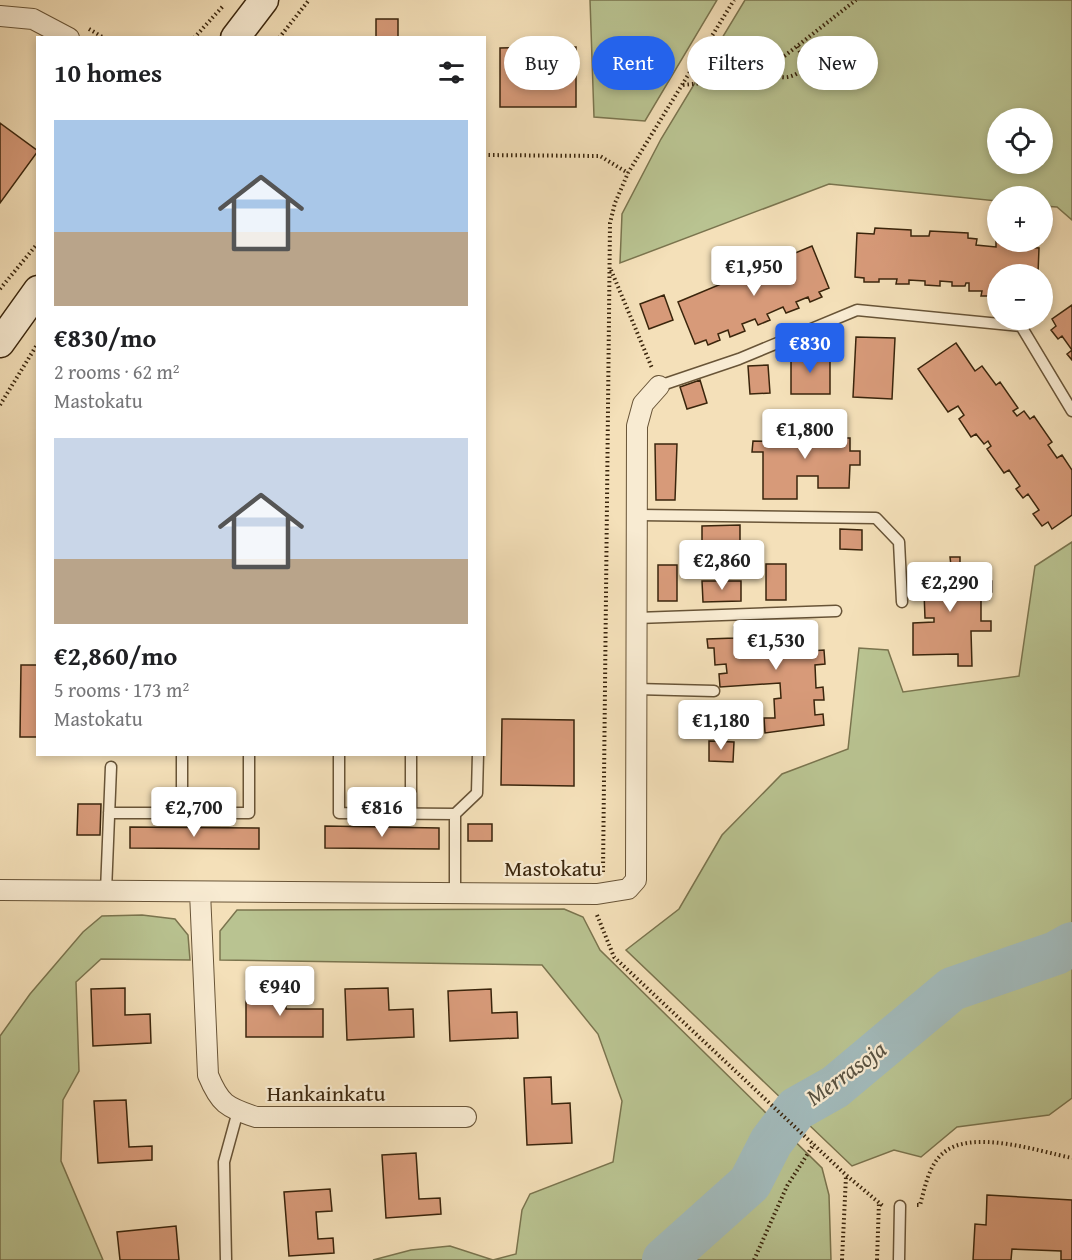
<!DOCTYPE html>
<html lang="en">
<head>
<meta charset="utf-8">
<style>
  body { margin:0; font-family:"Gentium Book Plus",serif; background:#f2f2f2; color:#202124; height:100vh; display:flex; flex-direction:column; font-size:22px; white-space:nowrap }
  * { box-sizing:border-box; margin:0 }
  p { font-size:20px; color:#757577 }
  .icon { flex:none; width:33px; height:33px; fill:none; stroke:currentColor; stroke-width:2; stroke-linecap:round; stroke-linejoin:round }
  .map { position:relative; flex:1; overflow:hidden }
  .details { position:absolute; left:36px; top:36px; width:450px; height:720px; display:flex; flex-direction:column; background:#fff; border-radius:0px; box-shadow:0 3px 9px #0003 }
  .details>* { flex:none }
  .guide { position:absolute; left:504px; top:36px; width:477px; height:54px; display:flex; gap:12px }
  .controls { position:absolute; left:987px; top:108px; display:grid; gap:12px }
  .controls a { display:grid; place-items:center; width:66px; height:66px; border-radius:50%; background:#fff; box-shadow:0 3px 9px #0003; font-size:30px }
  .price { position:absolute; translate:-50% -51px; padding:0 14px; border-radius:6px; background:#fff; color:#222; font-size:20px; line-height:39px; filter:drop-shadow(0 2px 3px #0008) }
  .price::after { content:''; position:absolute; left:50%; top:36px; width:18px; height:14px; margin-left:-9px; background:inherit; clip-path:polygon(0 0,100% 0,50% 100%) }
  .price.on { background:#2563eb; color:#fff }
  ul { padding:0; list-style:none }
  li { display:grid; align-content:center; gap:12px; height:318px; padding:0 18px }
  li span { display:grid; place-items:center; height:186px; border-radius:0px; color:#555 }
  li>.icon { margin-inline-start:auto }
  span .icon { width:108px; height:108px; fill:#fffc; stroke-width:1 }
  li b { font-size:26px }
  h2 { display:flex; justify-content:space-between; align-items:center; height:72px; padding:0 18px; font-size:26px }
  .tag { padding:0 21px; border-radius:27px; background:#fff; box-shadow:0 3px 9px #0003; font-size:21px; line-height:54px }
  .tag.on { background:#2563eb; color:#fff }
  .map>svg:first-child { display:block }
  .green { fill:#b9c391; stroke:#7a744e; stroke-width:1.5; fill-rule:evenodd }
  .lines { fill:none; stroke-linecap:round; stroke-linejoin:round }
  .river { stroke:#a2babb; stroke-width:44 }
  .building { fill:#d79a79; stroke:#3a250c; stroke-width:1.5 }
  .lane-casing { stroke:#685437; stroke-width:13 }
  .street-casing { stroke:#685437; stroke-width:22 }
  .secondary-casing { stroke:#3a250c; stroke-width:31 }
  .path { stroke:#3a250c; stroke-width:4; stroke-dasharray:1.5 3; stroke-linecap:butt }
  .lane { stroke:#f8ebd2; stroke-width:10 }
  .street { stroke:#f8ebd2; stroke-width:20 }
  .secondary { stroke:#f8ebd2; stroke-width:28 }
  .labels { text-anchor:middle; stroke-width:4.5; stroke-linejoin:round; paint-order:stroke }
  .street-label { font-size:22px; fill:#3a250c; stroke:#f8ebd2 }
  .water-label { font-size:24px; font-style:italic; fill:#595241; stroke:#f8ebd2 }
</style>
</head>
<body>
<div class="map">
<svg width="1072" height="1260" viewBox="0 0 1072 1260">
  <rect width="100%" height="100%" fill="#f4e0b9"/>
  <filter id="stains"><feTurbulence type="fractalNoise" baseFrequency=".00333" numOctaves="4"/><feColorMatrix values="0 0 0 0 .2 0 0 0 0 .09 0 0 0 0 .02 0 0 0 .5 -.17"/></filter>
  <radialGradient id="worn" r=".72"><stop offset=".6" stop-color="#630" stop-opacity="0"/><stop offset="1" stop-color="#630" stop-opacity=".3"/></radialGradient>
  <!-- green -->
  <path class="green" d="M590,0H717L645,121L594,117Z
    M745,0H1072V220L1057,207L1043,206L1042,196H998L997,201L829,184L620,263L622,214L661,139ZM1042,118V164H998V118Z
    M1072,542V1098L1049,1115L957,1127L921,1157L894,1150L852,1166L626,950L679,909L722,835L782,774L848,749L859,648L888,650L903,692L1019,676L1035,566Z
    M564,909L583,917L600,950L822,1168L829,1195L831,1260H373L411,1250L450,1246L493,1260L516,1254L522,1210L530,1194L613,1162L622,1101L598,1034L542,965L220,960V931L237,910Z
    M142,915L175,919L188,935L190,960L101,959L76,982L79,1071L63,1100L61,1161L103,1260H0V1036L30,994L83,932L102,916Z"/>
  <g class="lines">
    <!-- river -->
    <path class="river" d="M664,1260L750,1183L771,1142L796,1109L835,1087L952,989L1056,953L1072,944"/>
  </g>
  <!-- building -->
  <path class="building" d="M376,19H398V38H376Z
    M576,47V107H500V48Z
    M0,123L38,151L0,203Z
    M875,228L911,230V236H929L930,231L968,233V238L977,239L976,245L996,247V241L1022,242L1021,247L1039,248L1038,274H998L995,296H981L982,291H969V283H966L965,286H952V282L940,281V286L925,285V281L909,280V284H896L897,279H879V282H864V278L855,277L857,233L874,234Z
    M812,246L829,288L819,292L822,297L810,302L808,297L796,302L799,308L786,313L783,307L767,314L770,320L758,325L755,319L742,324L745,331L730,337L728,330L718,334L720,340L708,345L706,340L695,344L678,302Z
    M664,295L673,320L649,329L640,304Z
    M1072,305V360L1067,354L1072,350L1062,336L1058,339L1051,330L1056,326L1052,319Z
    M856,337L895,338L892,399L853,397Z
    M956,343L975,371L982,366L996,385L1000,382L1018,408L1013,411L1017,416L1024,411L1030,419L1034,416L1052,442L1048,445L1057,458L1062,455L1072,470V515L1052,529L1048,522L1042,526L1033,514L1039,510L1028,494L1023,498L1016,489L1020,486L1009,470L1004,473L987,449L991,446L988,441L984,444L976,434L971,437L959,419L964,415L958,406L948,412L918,369Z
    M791,355H830V394H791Z
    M768,365L770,393L750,394L748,366Z
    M700,380L707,403L687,409L680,387Z
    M785,416L797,417V430L823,431V421H836L835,438H850V451H860V465H850L849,488H818V476H797V499H763V452H752L753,441L784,442Z
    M655,444H677L675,500H656Z
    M740,525V546H702V526Z
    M840,529L862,530V550L840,549Z
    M950,557H960V582L992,581V592H981V621H991V631H971L972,666H958V654L913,655V623L934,622V618H925L923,566H951Z
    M766,564H786V600H766Z
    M658,565H677V601H658Z
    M702,581H741V601L703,602Z
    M816,624L817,637L809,638L810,651L824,650L825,664L815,665L816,688L823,687L824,700H814L815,715L823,714L824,725L765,733L764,718H775L774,699L781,698L780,683L720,687L719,674L727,673L726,664L715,665L714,648H708L707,639L735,638L734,627L748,626L749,635L773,634V627Z
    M21,665H38V737H20Z
    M502,719L574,720V786L501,785Z
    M709,741L734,742L733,762L709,761Z
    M78,804H101L100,835H77Z
    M468,824H492V841H468Z
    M325,826L439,828V849L325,848Z
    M130,827L259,828V849L130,848Z
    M125,988V1015L150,1014L151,1043L93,1046L91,989Z
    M388,988L389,1010L413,1009L414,1037L347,1040L345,989Z
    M491,989L492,1013L517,1012L518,1038L450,1041L448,991Z
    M246,991H286V1009H323V1037H246Z
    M551,1077L552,1104L570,1103L572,1143L527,1145L524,1078Z
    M126,1100L129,1147L152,1146V1160L98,1163L94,1101Z
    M416,1153L419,1199L440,1198L441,1214L386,1218L382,1155Z
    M330,1189L332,1211L316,1212L318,1239L333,1238L334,1253L289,1256L284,1192Z
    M987,1195L1072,1200V1260H1061V1251L1012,1249L1011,1260H973L975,1224L986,1225Z
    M176,1226L179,1260H120L117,1232Z"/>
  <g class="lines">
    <defs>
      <path id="lane" d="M659,386L739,359L857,310L1021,326L1072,411
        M638,515L876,518L899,542L902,602
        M637,618L836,611
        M636,689L714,691
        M339,754V813L455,814
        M411,754V813
        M109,813H249V754
        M182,813V754
        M106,891L111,767
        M455,892V814L477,793L478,754
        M226,1260L224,1162L238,1111
        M899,1260L900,1206"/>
      <path id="street" d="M0,16L33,19L69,38
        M0,890L597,894L628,889L636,880L637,426L643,404L659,386
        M200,892L208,1075C220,1104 226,1107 256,1117H466"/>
      <path id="secondary" d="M235,38L264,0
        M0,343L38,290"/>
    </defs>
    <!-- lane casing -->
    <use href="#lane" class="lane-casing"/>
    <!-- street casing -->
    <use href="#street" class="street-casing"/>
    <!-- secondary casing -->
    <use href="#secondary" class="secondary-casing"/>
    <!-- path -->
    <path class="path" d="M89,29L104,38
      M194,38L224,5
      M279,38L309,0
      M766,70C779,79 788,80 801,71L804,60L797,46
      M683,85L731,80L764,72L856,0
      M484,155L600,156L628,173
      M611,270L652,368
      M0,289L38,243
      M0,405L38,343
      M603,872L610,223L615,203L628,173L734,0
      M597,915L614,957L846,1175L883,1206
      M917,1205H920C925,1188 928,1167 942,1154C970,1128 1038,1151 1072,1158
      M754,1260L787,1186L814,1144
      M842,1260L846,1176
      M877,1260L879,1202"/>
    <!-- lane -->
    <use href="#lane" class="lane"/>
    <!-- street -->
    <use href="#street" class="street"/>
    <!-- secondary -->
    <use href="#secondary" class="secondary"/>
  </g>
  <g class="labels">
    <!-- street labels -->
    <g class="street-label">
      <text x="553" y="876">Mastokatu</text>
      <text x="326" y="1101">Hankainkatu</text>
    </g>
    <!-- water labels -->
    <g class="water-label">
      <text transform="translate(846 1073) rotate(-36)" y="8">Merrasoja</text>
    </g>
  </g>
  <rect width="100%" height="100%" filter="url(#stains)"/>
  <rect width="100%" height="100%" fill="url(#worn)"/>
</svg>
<div class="controls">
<a><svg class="icon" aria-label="locate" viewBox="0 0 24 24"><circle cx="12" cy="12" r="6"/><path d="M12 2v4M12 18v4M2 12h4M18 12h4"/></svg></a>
<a>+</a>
<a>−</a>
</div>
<b class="price" style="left:754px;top:297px">€1,950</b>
<b class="price on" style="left:810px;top:374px">€830</b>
<b class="price" style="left:805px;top:460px">€1,800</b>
<b class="price" style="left:722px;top:591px">€2,860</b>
<b class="price" style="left:950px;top:613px">€2,290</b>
<b class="price" style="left:776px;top:671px">€1,530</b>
<b class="price" style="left:721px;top:751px">€1,180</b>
<b class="price" style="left:194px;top:838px">€2,700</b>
<b class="price" style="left:382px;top:838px">€816</b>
<b class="price" style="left:280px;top:1017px">€940</b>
<div class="guide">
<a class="tag">Buy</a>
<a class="tag on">Rent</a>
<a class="tag">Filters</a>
<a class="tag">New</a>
</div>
<section class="details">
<h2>10 homes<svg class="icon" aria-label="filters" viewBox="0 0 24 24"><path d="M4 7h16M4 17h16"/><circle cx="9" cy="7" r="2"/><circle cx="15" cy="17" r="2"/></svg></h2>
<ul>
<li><span style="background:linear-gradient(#a9c7e8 60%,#b9a48a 0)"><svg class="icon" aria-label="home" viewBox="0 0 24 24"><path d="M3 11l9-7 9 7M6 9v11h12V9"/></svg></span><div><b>€830/mo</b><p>2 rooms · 62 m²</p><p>Mastokatu</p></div></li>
<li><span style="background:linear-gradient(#c9d6e8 65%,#b9a48a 0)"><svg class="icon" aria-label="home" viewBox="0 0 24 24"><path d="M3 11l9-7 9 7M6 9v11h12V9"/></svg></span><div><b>€2,860/mo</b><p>5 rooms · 173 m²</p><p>Mastokatu</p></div></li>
</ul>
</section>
</div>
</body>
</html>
